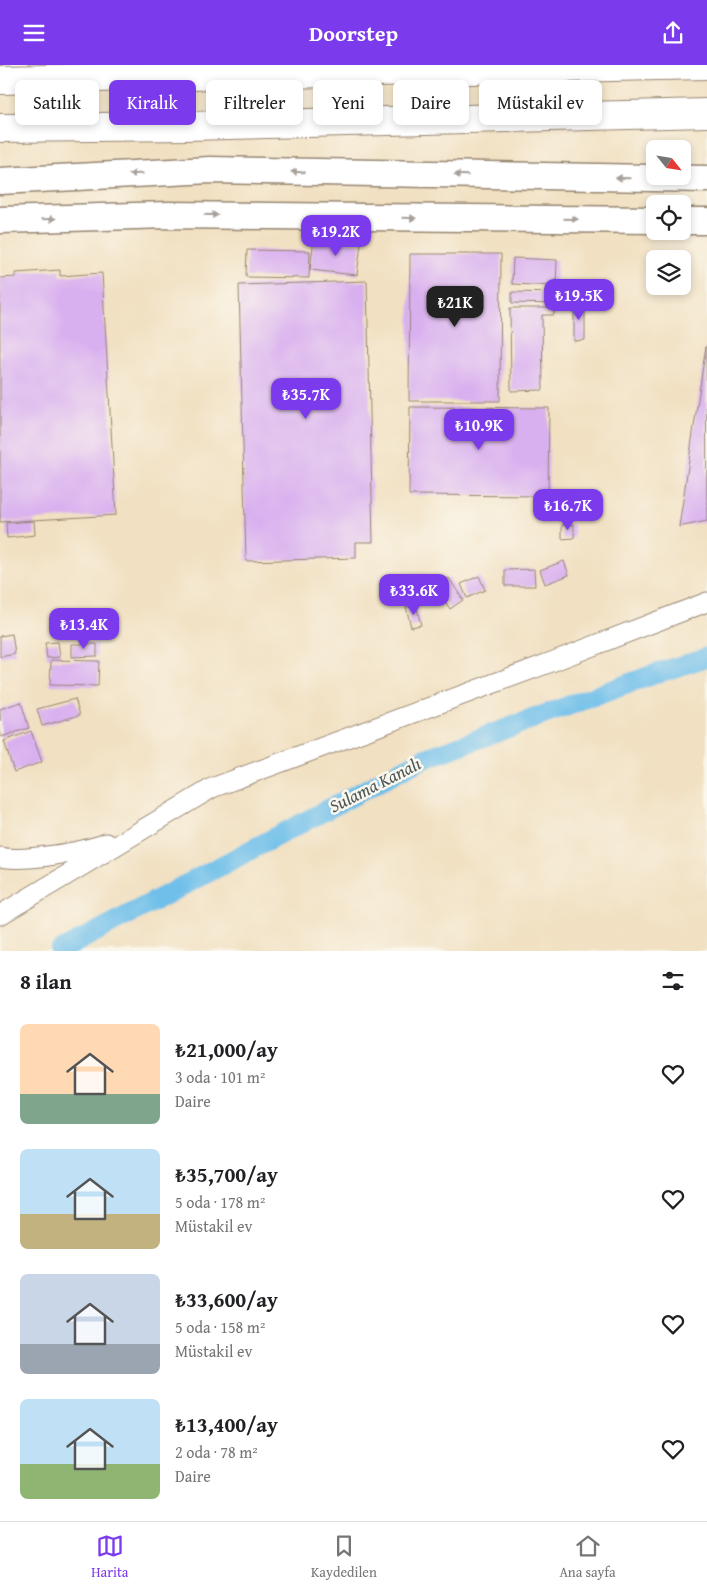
<!DOCTYPE html>
<html lang="tr">
<head>
<meta charset="utf-8">
<style>
  body { margin:0; font-family:"Gentium Book Plus",serif; background:#f6f6f6; color:#202124; height:100vh; display:flex; flex-direction:column; font-size:19px; white-space:nowrap }
  * { box-sizing:border-box; margin:0 }
  p { font-size:16px; color:#757577 }
  .icon { flex:none; width:28px; height:28px; fill:none; stroke:currentColor; stroke-width:2; stroke-linecap:round; stroke-linejoin:round }
  .map { position:relative; height:886px; overflow:hidden }
  .drawer { display:flex; flex-direction:column; background:#fff; flex:1 }
  .drawer>* { flex:none }
  .hud { position:absolute; left:15px; top:15px; width:678px; height:45px; display:flex; gap:10px }
  .needle { width:32px; rotate:120deg }
  .tools { position:absolute; left:646px; top:75px; display:grid; gap:10px }
  .tools a { display:grid; place-items:center; width:45px; height:45px; border-radius:8px; background:#fff; box-shadow:0 2px 8px #0003; font-size:25px }
  .price { position:absolute; translate:-50% -42px; padding:0 11px; border-radius:10px; background:#7c3aed; color:#fff; font-size:16px; line-height:32px; filter:drop-shadow(0 1px 2px #0008) }
  .price::after { content:''; position:absolute; left:50%; top:30px; width:15px; height:11px; margin-left:-8px; background:inherit; clip-path:polygon(0 0,100% 0,50% 100%) }
  .price.on { background:#222; color:#fff }
  ul { padding:0; list-style:none }
  li { display:flex; align-items:center; gap:15px; height:125px; padding:0 20px }
  li span { display:grid; place-items:center; flex:none; width:140px; height:100px; border-radius:8px; color:#555 }
  li>.icon { margin-inline-start:auto }
  span .icon { width:60px; height:60px; fill:#fffc; stroke-width:1 }
  li b { font-size:21px }
  h2 { display:flex; justify-content:space-between; align-items:center; height:60px; padding:0 20px; font-size:21px }
  .tag { padding:0 18px; border-radius:8px; background:#fff; box-shadow:0 2px 8px #0003; font-size:18px; line-height:45px }
  .tag.on { background:#7c3aed; color:#fff }
  header { display:flex; justify-content:space-between; align-items:center; height:65px; padding:0 20px; background:#7c3aed; color:#fff; font-size:22px; font-weight:800 }
  .dock { display:flex; justify-content:space-around; align-items:center; height:70px; border-top:1px solid #e0e0e0; background:#fff; font-size:14px; color:#757577 }
  .dock a { display:grid; justify-items:center; gap:2px }
  .dock .on { color:#7c3aed }
  .map>svg:first-child { display:block }
  .lines { fill:none; stroke-linecap:round; stroke-linejoin:round }
  .canal { stroke:#6fbfea; stroke-width:20 }
  .building { fill:#d9b0ef }
  .minor-casing { stroke:#968570; stroke-width:21 }
  .secondary-casing { stroke:#968570; stroke-width:29 }
  .trunk-casing { stroke:#968570; stroke-width:30 }
  .minor { stroke:#fff; stroke-width:19 }
  .secondary { stroke:#fff; stroke-width:26 }
  .trunk { stroke:#fff; stroke-width:28 }
  .oneway { fill:#a79f9a }
  .labels { text-anchor:middle; stroke-width:5; stroke-linejoin:round; paint-order:stroke }
  .water-label { font-size:18px; font-style:italic; fill:#4b575b; stroke:#fbf7ec }
</style>
</head>
<body>
<header><svg class="icon" aria-label="menu" viewBox="0 0 24 24"><path d="M4 6h16M4 12h16M4 18h16"/></svg>Doorstep<svg class="icon" aria-label="share" viewBox="0 0 24 24"><path d="M12 15V3M7 8l5-5 5 5M5 13v7h14v-7"/></svg></header>
<div class="map">
<svg width="707" height="886" viewBox="0 0 707 886">
  <rect width="100%" height="100%" fill="#fbf7ec"/>
  <filter id="ink" filterUnits="userSpaceOnUse"><feTurbulence type="fractalNoise" baseFrequency=".02" numOctaves="2"/><feDisplacementMap in="SourceGraphic" scale="10" xChannelSelector="R" yChannelSelector="G"/><feConvolveMatrix kernelMatrix="1 2 1 2 8 2 1 2 1" color-interpolation-filters="sRGB"/></filter>
  <filter id="wash" filterUnits="userSpaceOnUse"><feTurbulence type="fractalNoise" baseFrequency=".0096" numOctaves="4" result="noise"/><feDisplacementMap in="SourceGraphic" scale="20" xChannelSelector="R" yChannelSelector="G"/><feGaussianBlur stdDeviation="1.12" result="paint"/><feColorMatrix in="noise" values="0 0 0 0 0 0 0 0 0 0 0 0 0 0 0 0 0 1.4 0 .05"/><feComposite in="paint" operator="in"/></filter>
  <g filter="url(#wash)">
    <rect width="100%" height="100%" fill="#f1e0c1"/>
    <g class="lines">
      <!-- canal -->
      <path class="canal" d="M60,886L421,695L652,610L707,592"/>
    </g>
    <g id="blocks">
      <!-- building -->
      <path class="building" d="M314,174L361,179L357,210L310,205Z
        M247,185L310,186L309,213L246,212Z
        M410,189H501L500,336H409Z
        M513,193L557,195L556,221L512,219Z
        M60,205V211L102,208L116,450L0,457V213L16,212V208Z
        M367,216L373,477H356V493L246,496L239,220Z
        M512,227L557,228L556,239L512,238Z
        M574,237H585V275L574,276Z
        M510,243H554V250H542L543,325L511,326Z
        M706,281L707,456L679,462Z
        M410,342L549,343L548,431L409,430Z
        M34,456L35,470L7,473L6,458Z
        M574,459V473L562,474V460Z
        M564,496L569,510L545,519L540,505Z
        M534,504L535,521H505V505Z
        M479,511L485,525L467,533L461,519Z
        M449,513L463,535L450,544L435,521Z
        M416,540L421,560L411,562L406,542Z
        M12,569L15,589L0,592V571Z
        M58,577L60,592L47,593L45,578Z
        M72,579H97V591L72,592Z
        M51,595L99,596L98,621L50,620Z
        M75,634L80,650L42,661L37,644Z
        M21,637L29,663L1,672L0,644Z
        M31,666L42,697L14,707L4,676Z"/>
    </g>
  </g>
  <g filter="url(#ink)">
    <use href="#blocks" fill-opacity="0" stroke="#968570" stroke-width="1"/>
    <g class="lines">
      <defs>
        <path id="minor" d="M0,792C23,797 84,787 106,778
          M0,850L212,723L554,596L707,537"/>
        <path id="secondary" d="M0,116L210,105L707,114
          M0,155L168,150L655,155
          M682,156H707"/>
        <path id="trunk" d="M0,15L707,0
          M0,63L187,61L707,48"/>
      </defs>
      <!-- minor casing -->
      <use href="#minor" class="minor-casing"/>
      <!-- secondary casing -->
      <use href="#secondary" class="secondary-casing"/>
      <!-- trunk casing -->
      <use href="#trunk" class="trunk-casing"/>
      <!-- minor -->
      <use href="#minor" class="minor"/>
      <!-- secondary -->
      <use href="#secondary" class="secondary"/>
      <!-- trunk -->
      <use href="#trunk" class="trunk"/>
    </g>
    <!-- one-way arrows -->
    <defs><path id="oneway-solid" d="M-6-.8H1V-3.2L6.5 0L1 3.2V.8H-6Z" transform="scale(1.25)"/></defs>
    <g class="oneway">
      <use href="#oneway-solid" transform="translate(298 107) rotate(-179)"/>
      <use href="#oneway-solid" transform="translate(136 109) rotate(177)"/>
      <use href="#oneway-solid" transform="translate(461 110) rotate(-179)"/>
      <use href="#oneway-solid" transform="translate(623 113) rotate(-179)"/>
      <use href="#oneway-solid" transform="translate(211 150) rotate(1)"/>
      <use href="#oneway-solid" transform="translate(409 153) rotate(1)"/>
      <use href="#oneway-solid" transform="translate(49 154) rotate(-2)"/>
      <use href="#oneway-solid" transform="translate(571 154) rotate(1)"/>
    </g>
  </g>
  <g class="labels">
    <!-- water labels -->
    <g class="water-label">
      <text transform="translate(375 720) rotate(-27)" y="6">Sulama Kanalı</text>
    </g>
  </g>
</svg>
<div class="tools">
<a><svg class="needle" viewBox="-14 -14 28 28"><path d="M0-13l5 13h-10z" fill="#e53935"/><path d="M0 13l5-13h-10z" fill="#757577"/></svg></a>
<a><svg class="icon" aria-label="locate" viewBox="0 0 24 24"><circle cx="12" cy="12" r="6"/><path d="M12 2v4M12 18v4M2 12h4M18 12h4"/></svg></a>
<a><svg class="icon" aria-label="layers" viewBox="0 0 24 24"><path d="M12 4l9 5-9 5-9-5zM3 14l9 5 9-5"/></svg></a>
</div>
<b class="price" style="left:336px;top:192px">₺19.2K</b>
<b class="price" style="left:579px;top:256px">₺19.5K</b>
<b class="price on" style="left:455px;top:263px">₺21K</b>
<b class="price" style="left:306px;top:355px">₺35.7K</b>
<b class="price" style="left:479px;top:386px">₺10.9K</b>
<b class="price" style="left:568px;top:466px">₺16.7K</b>
<b class="price" style="left:414px;top:551px">₺33.6K</b>
<b class="price" style="left:84px;top:585px">₺13.4K</b>
<div class="hud">
<a class="tag">Satılık</a>
<a class="tag on">Kiralık</a>
<a class="tag">Filtreler</a>
<a class="tag">Yeni</a>
<a class="tag">Daire</a>
<a class="tag">Müstakil ev</a>
</div>
</div>
<section class="drawer">
<h2>8 ilan<svg class="icon" aria-label="filters" viewBox="0 0 24 24"><path d="M4 7h16M4 17h16"/><circle cx="9" cy="7" r="2"/><circle cx="15" cy="17" r="2"/></svg></h2>
<ul>
<li><span style="background:linear-gradient(#ffd9b3 70%,#7fa58c 0)"><svg class="icon" aria-label="home" viewBox="0 0 24 24"><path d="M3 11l9-7 9 7M6 9v11h12V9"/></svg></span><div><b>₺21,000/ay</b><p>3 oda · 101 m²</p><p>Daire</p></div><svg class="icon" aria-label="heart" viewBox="0 0 24 24"><path d="M12 20l-8-8c-3-5 5-10 8-4 3-6 11-1 8 4z"/></svg></li>
<li><span style="background:linear-gradient(#bfe0f5 65%,#c2b280 0)"><svg class="icon" aria-label="home" viewBox="0 0 24 24"><path d="M3 11l9-7 9 7M6 9v11h12V9"/></svg></span><div><b>₺35,700/ay</b><p>5 oda · 178 m²</p><p>Müstakil ev</p></div><svg class="icon" aria-label="heart" viewBox="0 0 24 24"><path d="M12 20l-8-8c-3-5 5-10 8-4 3-6 11-1 8 4z"/></svg></li>
<li><span style="background:linear-gradient(#c9d6e8 70%,#9aa5b1 0)"><svg class="icon" aria-label="home" viewBox="0 0 24 24"><path d="M3 11l9-7 9 7M6 9v11h12V9"/></svg></span><div><b>₺33,600/ay</b><p>5 oda · 158 m²</p><p>Müstakil ev</p></div><svg class="icon" aria-label="heart" viewBox="0 0 24 24"><path d="M12 20l-8-8c-3-5 5-10 8-4 3-6 11-1 8 4z"/></svg></li>
<li><span style="background:linear-gradient(#bfe0f5 65%,#8fb573 0)"><svg class="icon" aria-label="home" viewBox="0 0 24 24"><path d="M3 11l9-7 9 7M6 9v11h12V9"/></svg></span><div><b>₺13,400/ay</b><p>2 oda · 78 m²</p><p>Daire</p></div><svg class="icon" aria-label="heart" viewBox="0 0 24 24"><path d="M12 20l-8-8c-3-5 5-10 8-4 3-6 11-1 8 4z"/></svg></li>
</ul>
</section>
<nav class="dock">
<a class="on"><svg class="icon" aria-label="map" viewBox="0 0 24 24"><path d="M3 6l6-2 6 2 6-2v14l-6 2-6-2-6 2zM9 4v14M15 6v14"/></svg>Harita</a>
<a><svg class="icon" aria-label="saved" viewBox="0 0 24 24"><path d="M7 4h10v16l-5-4-5 4z"/></svg>Kaydedilen</a>
<a><svg class="icon" aria-label="home" viewBox="0 0 24 24"><path d="M3 11l9-7 9 7M6 9v11h12V9"/></svg>Ana sayfa</a>
</nav>
</body>
</html>
